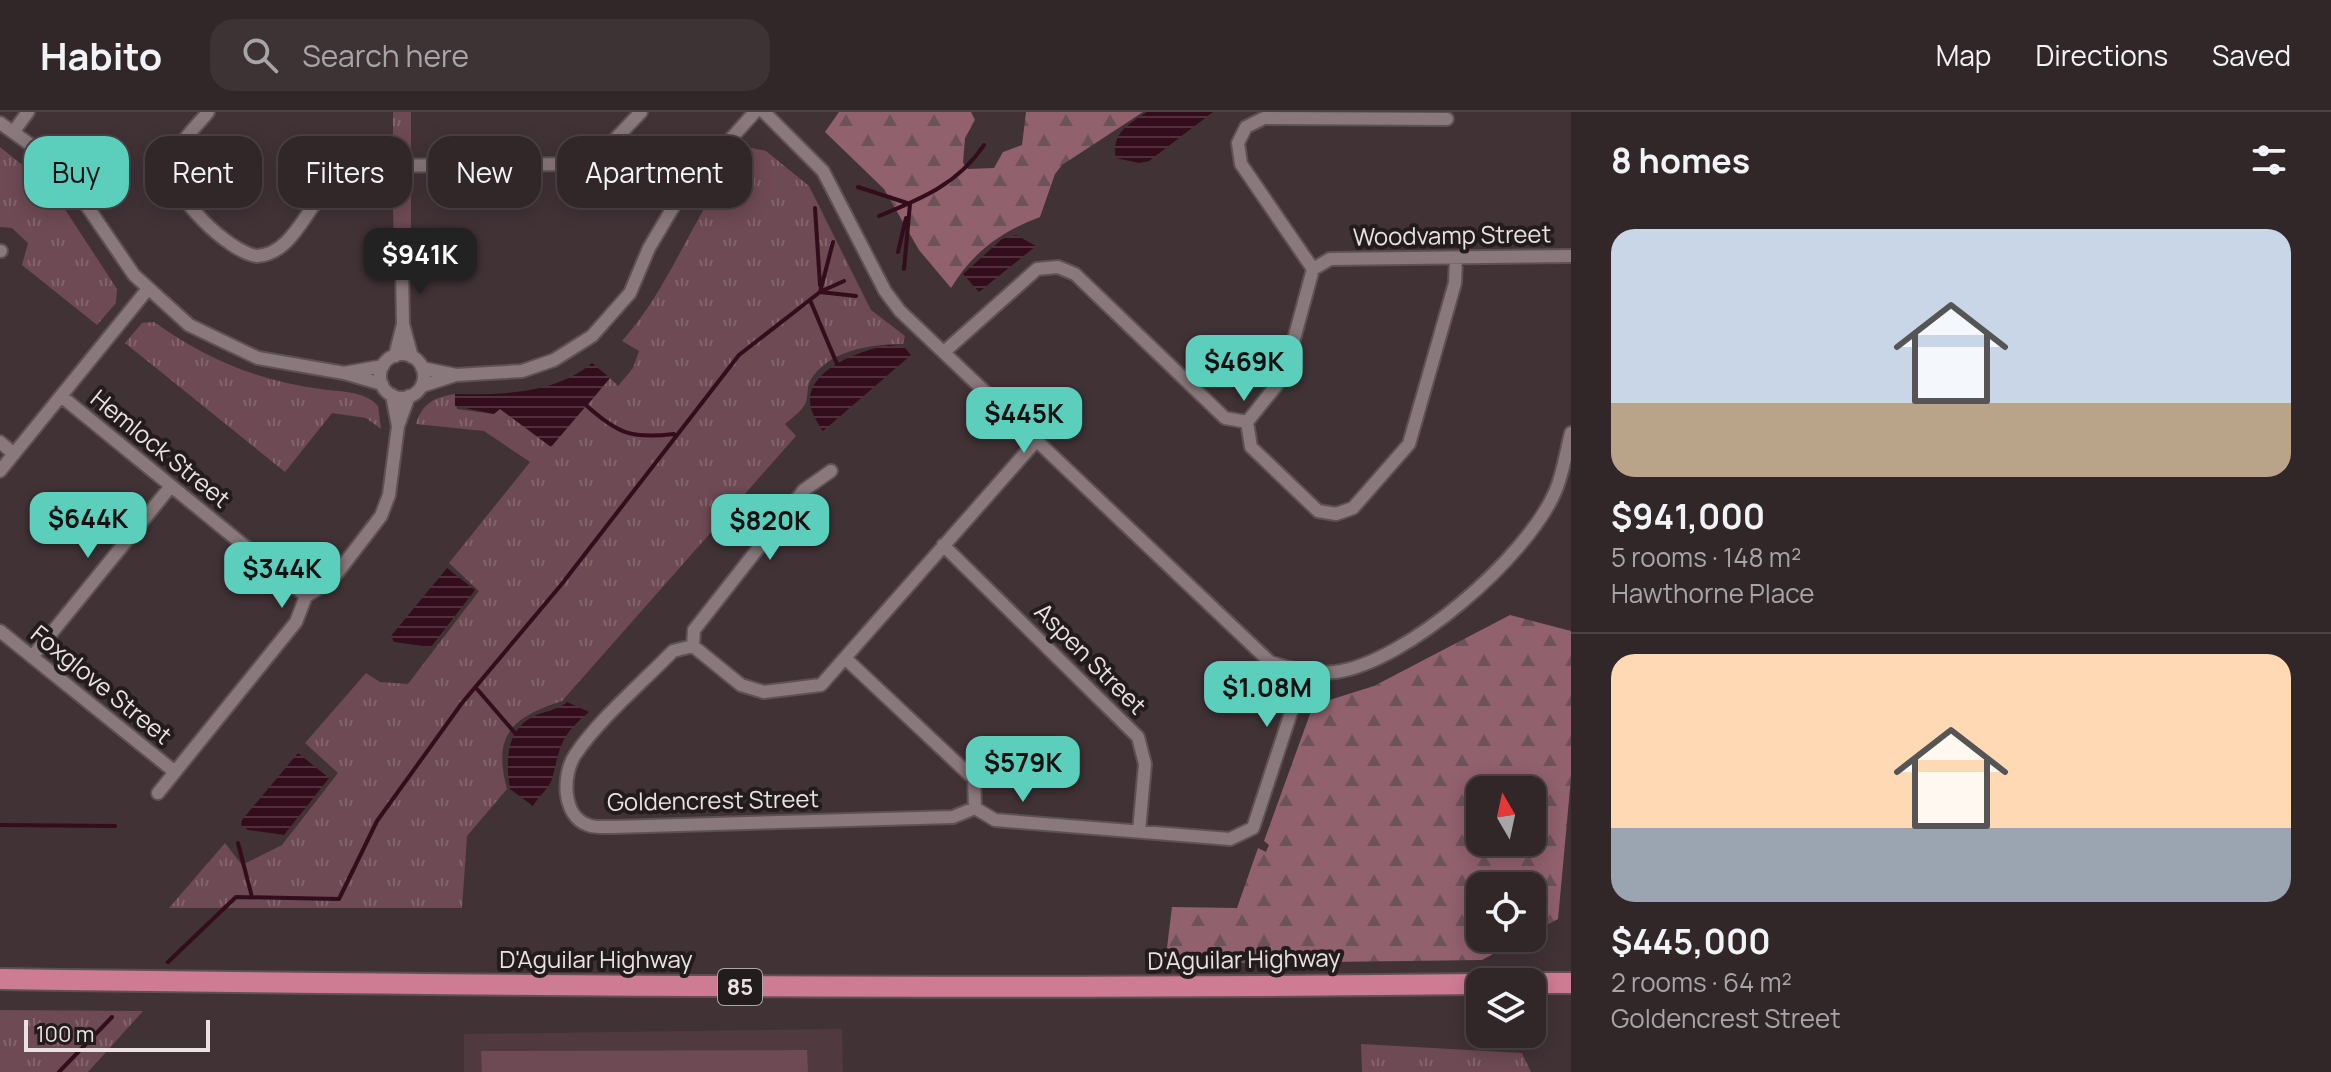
<!DOCTYPE html>
<html lang="en">
<head>
<meta charset="utf-8">
<style>
  body { margin:0; font-family:Manrope,sans-serif; background:#3d3234; color:#f1f3f6; height:100vh; display:flex; flex-direction:column; font-size:30px; white-space:nowrap }
  * { box-sizing:border-box; margin:0 }
  p { font-size:26px; color:#a8a5a8 }
  .icon { flex:none; width:44px; height:44px; fill:none; stroke:currentColor; stroke-width:2; stroke-linecap:round; stroke-linejoin:round }
  .map { position:relative; flex:1; overflow:hidden }
  .details { display:flex; flex-direction:column; background:#312628; width:760px }
  .details>* { flex:none }
  .hud { position:absolute; left:24px; top:24px; width:760px; height:72px; display:flex; gap:16px }
  .needle { width:52px; rotate:351deg }
  .fabs { position:absolute; left:1466px; top:664px; display:grid; gap:16px }
  .fabs a { display:grid; place-items:center; width:80px; height:80px; border-radius:16px; background:#312628; box-shadow:0 4px 20px #0003,0 0 0 2px #4c4345; font-size:40px }
  .scale { position:absolute; left:24px; bottom:20px; width:186px; box-sizing:border-box; padding-left:8px; border:4px solid #ebe1e3; border-top:0; font-size:22px; line-height:28px; white-space:nowrap; color:#ebe1e3; -webkit-text-stroke:6px #231c1d; paint-order:stroke }
  .price { position:absolute; translate:-50% -68px; padding:0 18px; border-radius:16px; background:#5bcebc; color:#111; font-size:26px; line-height:52px; filter:drop-shadow(0 2px 4px #0008) }
  .price::after { content:''; position:absolute; left:50%; top:48px; width:24px; height:18px; margin-left:-12px; background:inherit; clip-path:polygon(0 0,100% 0,50% 100%) }
  .price.selected { background:#222; color:#fff }
  ul { padding:0; list-style:none }
  li { display:grid; align-content:center; gap:16px; height:424px; padding:0 40px }
  li+li { border-top:2px solid #4c4345 }
  li span { display:grid; place-items:center; height:248px; border-radius:24px; color:#555 }
  li>.icon { margin-inline-start:auto }
  span .icon { width:144px; height:144px; fill:#fffc; stroke-width:1 }
  li b { font-size:34px }
  h2 { display:flex; justify-content:space-between; align-items:center; height:96px; padding:0 40px; font-size:34px }
  .chip { padding:0 28px; border-radius:24px; background:#312628; box-shadow:0 4px 20px #0003,0 0 0 2px #4c4345; font-size:28px; line-height:72px }
  .chip.selected { background:#5bcebc; color:#111 }
  header { display:flex; align-items:center; gap:48px; box-sizing:border-box; height:112px; padding:0 40px; background:#312628; border-bottom:2px solid #4c4345 }
  header strong { font-size:38px }
  nav { display:flex; gap:44px; margin-inline-start:auto; font-size:28px }
  .search { width:560px; height:72px; background:#3d3234; display:flex; align-items:center; gap:20px; box-sizing:border-box; padding:0 28px; border-radius:24px; color:#a8a5a8; font-size:30px }
  main { display:flex; flex:1; min-height:0 }
  .map>svg:first-child { display:block }
  .built { fill:#503a40 }
  .grass { fill:url(#grass-tufts) }
  .forest { fill:url(#forest-firs); fill-rule:evenodd }
  .garden { fill:#6e4a54 }
  .water { fill:url(#water-rules) }
  .lines { fill:none; stroke-linecap:round; stroke-linejoin:round }
  .stream { stroke:#330d1b; stroke-width:4 }
  .minor-casing { stroke:#5e5154; stroke-width:16 }
  .trunk-casing { stroke:#5e5154; stroke-width:24 }
  .minor { stroke:#89787c; stroke-width:12 }
  .trunk { stroke:#ce7c94; stroke-width:20 }
  .labels { text-anchor:middle; stroke-width:8; stroke-linejoin:round; paint-order:stroke }
  .shield { fill:#231c1d; stroke:#afa6a8; stroke-width:2 }
  .shield-label { font-size:22px; font-weight:bold; fill:#ebe1e3 }
  .street-label { font-size:24px; fill:#ebe1e3; stroke:#231c1d }
</style>
</head>
<body>
<header>
<strong>Habito</strong>
<div class="search"><svg class="icon" aria-label="search" viewBox="0 0 24 24"><circle cx="10" cy="10" r="6"/><path d="M15 15l6 6"/></svg>Search here</div>
<nav><a>Map</a><a>Directions</a><a>Saved</a></nav>
</header>
<main>
<div class="map">
<svg width="1571" height="960" viewBox="0 0 1571 960">
  <defs>
    <pattern id="grass-tufts" width="24" height="20" patternUnits="userSpaceOnUse" patternTransform="scale(2)"><rect width="24" height="20" fill="#6e4a54"/><path d="M3 7l-1-3M5 7V3M7 7l1-3M15 17l-1-3M17 17v-4M19 17l1-3" fill="none" stroke="#83646c"/></pattern>
    <pattern id="forest-firs" width="22" height="20" patternUnits="userSpaceOnUse" patternTransform="scale(2)"><rect width="22" height="20" fill="#91616e"/><path d="M5 1l3.5 6h-7zM16 11l3.5 6h-7z" fill="#6c5259"/></pattern>
    <pattern id="water-rules" width="6" height="5" patternUnits="userSpaceOnUse" patternTransform="scale(2)"><rect width="6" height="5" fill="#330d1b"/><path d="M0 2.5h6" fill="none" stroke="#51303c"/></pattern>
  </defs>
  <rect width="100%" height="100%" fill="#413236"/>
  <!-- built -->
  <path class="built" d="M842,917L843,960H464V922Z"/>
  <!-- grass -->
  <path class="grass" d="M393,0H411V39H393Z
    M0,35L51,76L117,177L116,191L97,213L22,153L28,131L12,116L0,115Z
    M746,35L766,39L809,74L871,198L905,224L903,232C871,232 826,238 809,271C807,277 808,284 806,290C803,298 792,306 785,312L796,324L562,589C513,605 492,622 507,677L467,724L462,796H169L225,731L242,753L282,733L338,661L305,631L366,561L380,570L408,572L479,479L449,451L530,350L484,319L416,312C422,292 434,285 455,282L457,297L493,302L500,297L587,294L610,266L618,274L633,256L639,239L622,229C674,171 696,93 746,35Z
    M392,69H411V131L394,130Z
    M154,210C206,247 256,268 320,277C339,280 364,278 378,294L381,317L366,306L332,301L285,360L125,231L142,211Z
    M0,898L143,899L88,960H0Z
    M1361,932L1522,941L1531,960H1362Z"/>
  <!-- forest -->
  <path class="forest" d="M839,0H971L975,8L965,26L963,51L968,57L994,56L1003,40L1022,33L1026,0H1143L1062,53L1055,62L1040,105C1000,120 973,140 951,176L919,138L884,77L825,20Z
    M1510,503L1571,519V666L1558,807L1532,821V774H1480V826H1522L1482,848L1165,852L1172,795L1237,796L1258,736L1266,740L1269,733L1264,729L1310,602L1323,590L1374,574ZM1480,678H1532V730H1480Z"/>
  <!-- garden -->
  <path class="garden" d="M807,938L808,960H482L481,939Z"/>
  <!-- water -->
  <path class="water" d="M1147,0H1213L1149,49L1139,51L1116,46C1111,21 1128,13 1147,0Z
    M1016,123L1036,134L979,180L963,162L1002,127Z
    M889,233L904,235L911,243L823,319C819,313 813,304 811,296C802,258 862,238 889,233Z
    M592,251L610,266L551,335L500,297L494,302L455,294V282C500,283 556,282 592,251Z
    M447,456L475,478L431,535L394,530L391,524Z
    M567,590L589,600C560,624 561,633 552,667C550,675 538,685 533,694L510,677C506,651 505,620 532,605C543,599 557,599 567,590Z
    M298,641L329,666L284,723L248,718L241,713L242,708Z"/>
  <g class="lines">
    <!-- stream -->
    <path class="stream" d="M858,75L907,91
      M815,96L820,173
      M879,104C921,87 958,72 984,33
      M898,140L906,106
      M904,157L910,92
      M822,179L844,169
      M820,180L856,184
      M810,188L837,252
      M587,294C618,322 632,327 674,322
      M477,577L515,621
      M0,713L115,714
      M238,731L252,785
      M168,850L236,785L339,787L377,709L462,591L561,473L739,243L820,180L833,130
      M59,960L112,905"/>
    <defs>
      <path id="minor" d="M208,0C197,14 175,34 172,51C166,81 230,141 257,144C305,141 311,61 365,54L574,52L601,42L641,0
        M764,0L823,59L885,179L900,199L1270,550C1292,557 1311,563 1335,560C1406,551 1527,445 1555,380C1563,362 1566,340 1571,321
        M0,11L59,53L134,163L189,213L258,246L344,261L382,272
        M14,19L28,0
        M0,139H1
        M402,156L403,212L412,245
        M1313,157L1241,52L1238,31L1246,15L1264,6L1447,7
        M944,240L1037,157L1058,155L1075,162L1225,306L1247,310L1251,335L1318,399L1336,402L1353,396L1409,332L1455,171L1456,146
        M380 264a22 22 0 1 1 44 0a22 22 0 1 1-44 0Z
        M395,244L403,212
        M422,256L456,263L522,259L554,248L592,224L630,181L649,136L681,82L755,0
        M344,261L383,254
        M422,274L456,263
        M392,283L398,314
        M61,284L306,484
        M1247,310L1284,264L1313,157L1330,147L1571,144
        M0,330L14,342
        M0,359L147,178
        M943,433L1138,625L1145,652L1139,719
        M0,519L175,660
        M693,534L694,518L804,378L831,359
        M32,545L171,374
        M845,546L974,667L975,696L995,708L1230,727L1253,716L1304,561
        M158,681L296,510L306,484L331,469L381,404L389,383L398,314L409,284
        M975,696L953,705L613,715C606,715 595,716 588,713C562,704 562,663 575,643C599,607 642,571 673,539L693,534L741,573L764,580L821,573L1036,329"/>
      <path id="trunk" d="M0,867C493,874 987,878 1480,872
        M1532,871H1571"/>
    </defs>
    <!-- minor casing -->
    <use href="#minor" class="minor-casing"/>
    <!-- trunk casing -->
    <use href="#trunk" class="trunk-casing"/>
    <!-- minor -->
    <use href="#minor" class="minor"/>
    <!-- trunk -->
    <use href="#trunk" class="trunk"/>
  </g>
  <g class="labels">
    <!-- shield labels -->
    <rect class="shield" x="718" y="857" width="44" height="36" rx="6"/>
    <g class="shield-label">
      <text x="740" y="883">85</text>
    </g>
    <!-- street labels -->
    <g class="street-label">
      <text transform="translate(1452 124) rotate(-1)" y="8">Woodvamp Street</text>
      <text transform="translate(160 337) rotate(39)" y="8">Hemlock Street</text>
      <text transform="translate(1090 547) rotate(45)" y="8">Aspen Street</text>
      <text transform="translate(101 573) rotate(39)" y="8">Foxglove Street</text>
      <text transform="translate(713 689) rotate(-1)" y="8">Goldencrest Street</text>
      <text x="596" y="856">D'Aguilar Highway</text>
      <text transform="translate(1244 848) rotate(-1)" y="8">D'Aguilar Highway</text>
    </g>
  </g>
</svg>
<div class="fabs">
<a><svg class="needle" viewBox="-14 -14 28 28"><path d="M0-13l5 13h-10z" fill="#e53935"/><path d="M0 13l5-13h-10z" fill="#a8a5a8"/></svg></a>
<a><svg class="icon" aria-label="locate" viewBox="0 0 24 24"><circle cx="12" cy="12" r="6"/><path d="M12 2v4M12 18v4M2 12h4M18 12h4"/></svg></a>
<a><svg class="icon" aria-label="layers" viewBox="0 0 24 24"><path d="M12 4l9 5-9 5-9-5zM3 14l9 5 9-5"/></svg></a>
</div>
<div class="scale">100 m</div>
<b class="price selected" style="left:420px;top:184px">$941K</b>
<b class="price" style="left:1244px;top:291px">$469K</b>
<b class="price" style="left:1024px;top:343px">$445K</b>
<b class="price" style="left:88px;top:448px">$644K</b>
<b class="price" style="left:770px;top:450px">$820K</b>
<b class="price" style="left:282px;top:498px">$344K</b>
<b class="price" style="left:1267px;top:617px">$1.08M</b>
<b class="price" style="left:1023px;top:692px">$579K</b>
<div class="hud">
<a class="chip selected">Buy</a>
<a class="chip">Rent</a>
<a class="chip">Filters</a>
<a class="chip">New</a>
<a class="chip">Apartment</a>
</div>
</div>
<section class="details">
<h2>8 homes<svg class="icon" aria-label="filters" viewBox="0 0 24 24"><path d="M4 7h16M4 17h16"/><circle cx="9" cy="7" r="2"/><circle cx="15" cy="17" r="2"/></svg></h2>
<ul>
<li><span style="background:linear-gradient(#c9d6e8 70%,#b9a48a 0)"><svg class="icon" aria-label="home" viewBox="0 0 24 24"><path d="M3 11l9-7 9 7M6 9v11h12V9"/></svg></span><div><b>$941,000</b><p>5 rooms · 148 m²</p><p>Hawthorne Place</p></div></li>
<li><span style="background:linear-gradient(#ffd9b3 70%,#9aa5b1 0)"><svg class="icon" aria-label="home" viewBox="0 0 24 24"><path d="M3 11l9-7 9 7M6 9v11h12V9"/></svg></span><div><b>$445,000</b><p>2 rooms · 64 m²</p><p>Goldencrest Street</p></div></li>
</ul>
</section>
</main>
</body>
</html>
